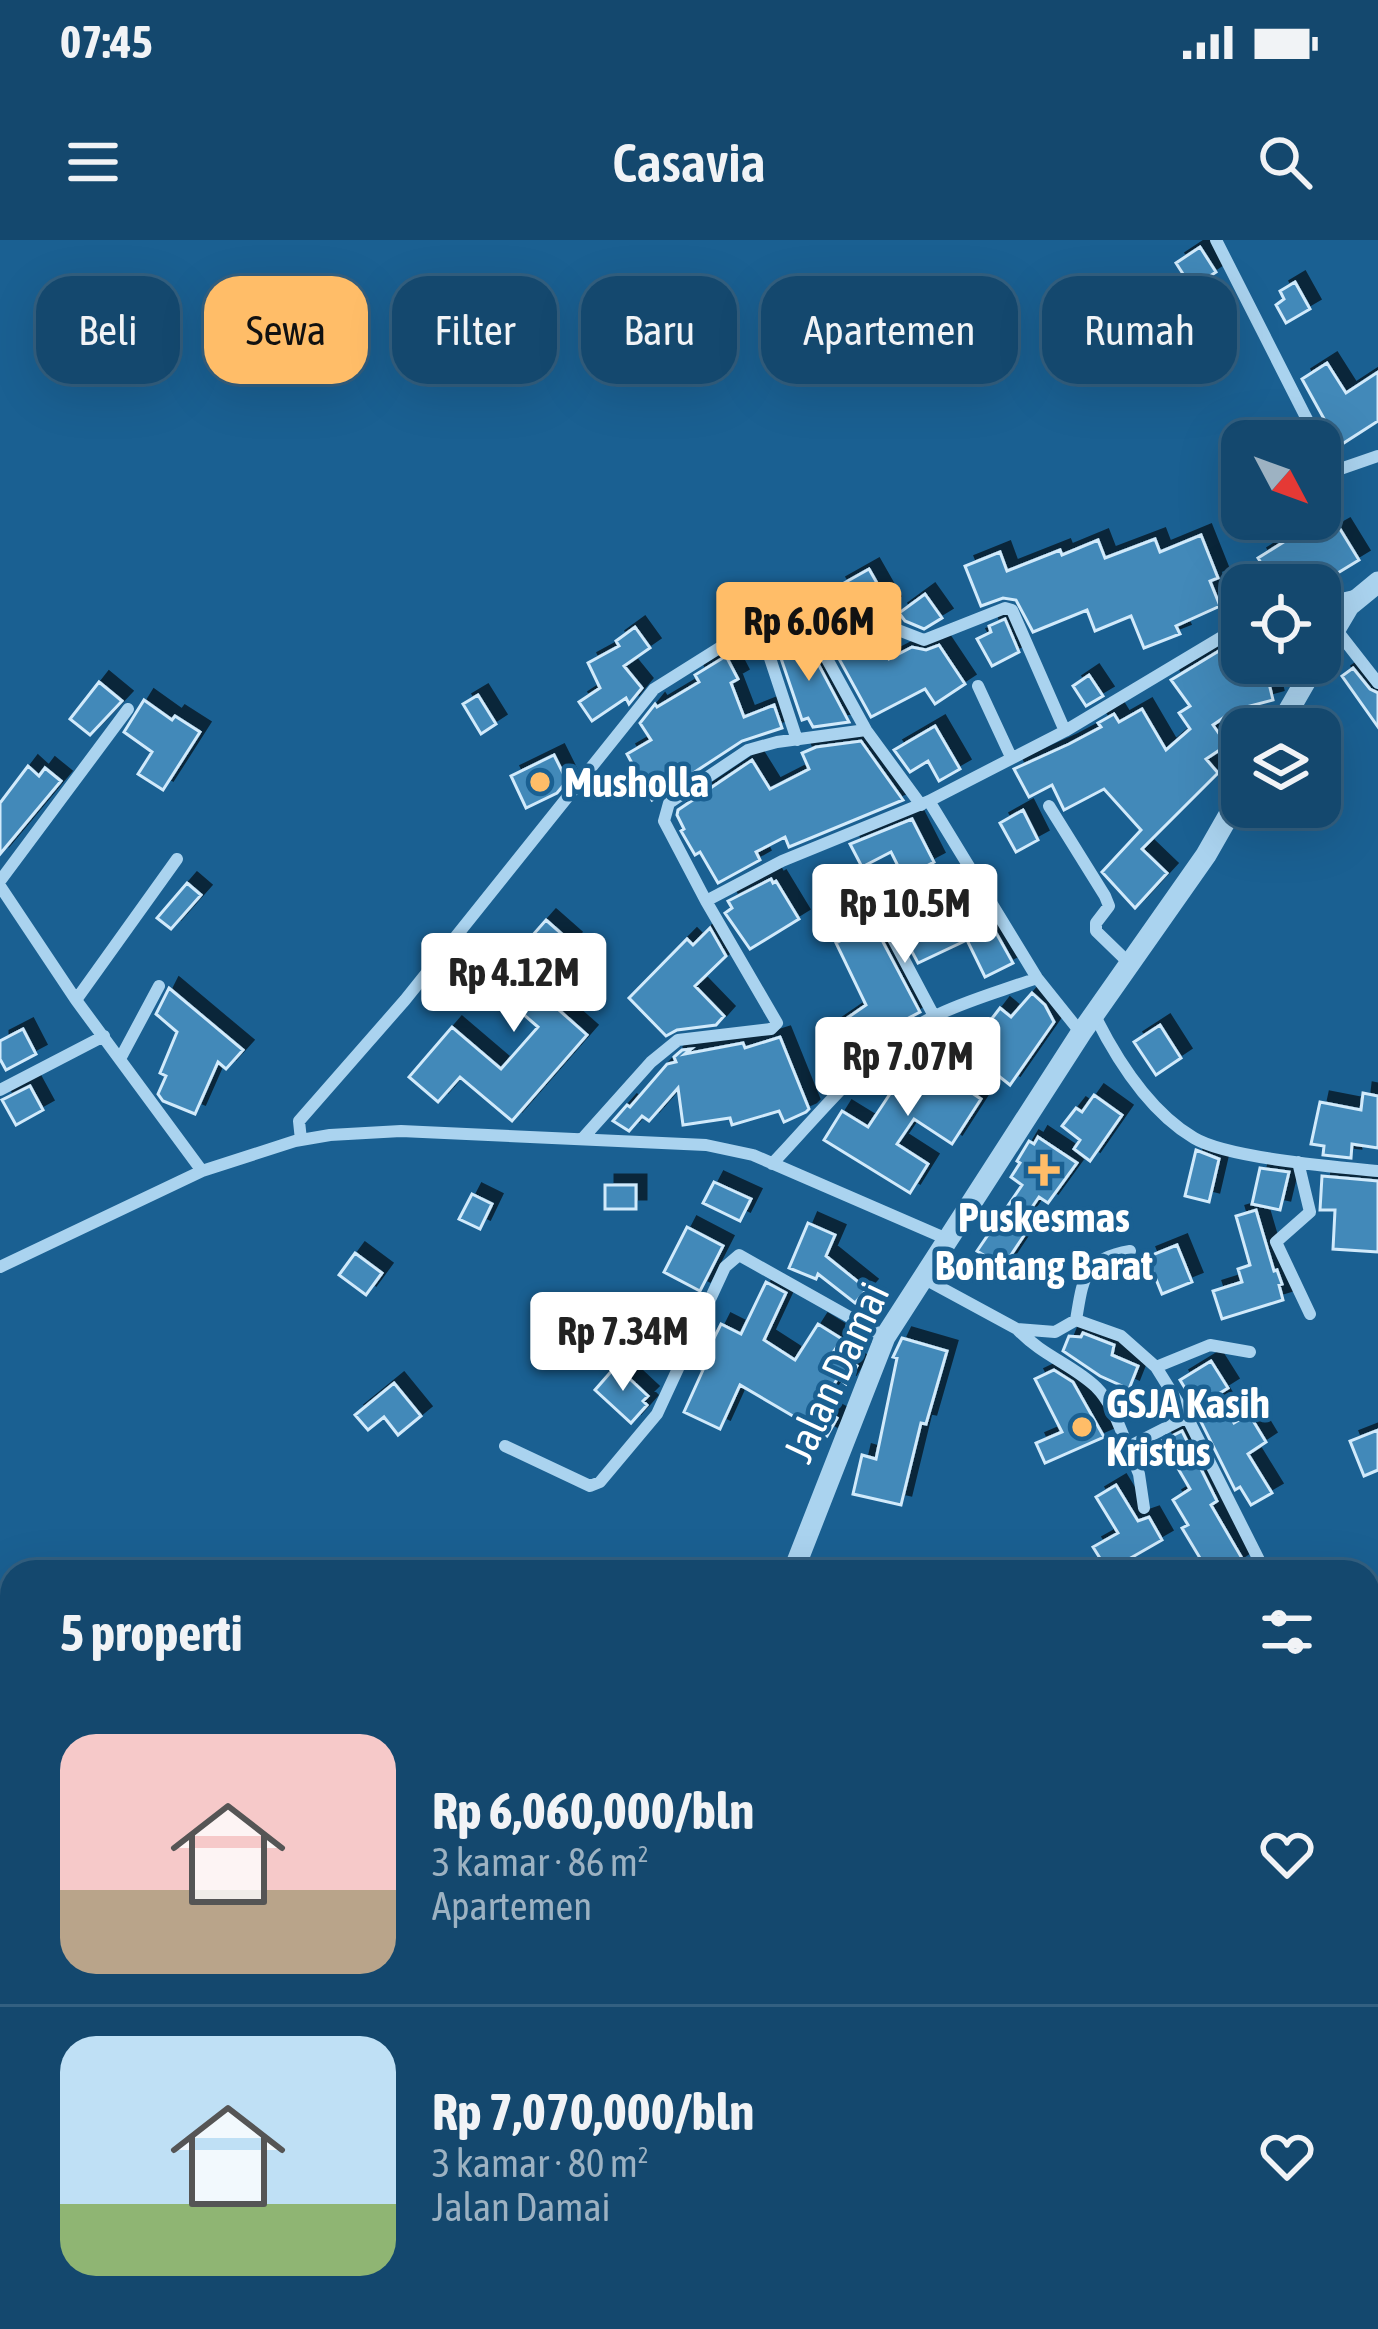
<!DOCTYPE html>
<html lang="id">
<head>
<meta charset="utf-8">
<style>
  body { margin:0; font-family:"Asap Condensed",sans-serif; background:#215276; color:#f1f3f6; height:100vh; display:flex; flex-direction:column; font-size:45px; white-space:nowrap }
  * { box-sizing:border-box; margin:0 }
  p { font-size:39px; color:#9db2c2 }
  .icon { flex:none; width:66px; height:66px; fill:none; stroke:currentColor; stroke-width:2; stroke-linecap:round; stroke-linejoin:round }
  .map { position:relative; flex:1; overflow:hidden }
  .details { position:absolute; left:0px; top:1320px; width:1380px; height:771px; display:flex; flex-direction:column; background:#14486e; border-radius:36px 36px 0 0; box-shadow:0 12px 48px #0002,0 0 0 3px #336081 }
  .details>* { flex:none }
  .guide { position:absolute; left:36px; top:36px; width:1308px; height:108px; display:flex; gap:24px }
  .needle { width:78px; rotate:131deg }
  .fabs { position:absolute; left:1221px; top:180px; display:grid; gap:24px }
  .fabs a { display:grid; place-items:center; width:120px; height:120px; border-radius:24px; background:#14486e; box-shadow:0 12px 48px #0002,0 0 0 3px #336081; font-size:60px }
  .price { position:absolute; translate:-50% -102px; padding:0 27px; border-radius:12px; background:#fff; color:#222; font-size:39px; line-height:78px; filter:drop-shadow(0 3px 6px #0008) }
  .price::after { content:''; position:absolute; left:50%; top:72px; width:36px; height:27px; margin-left:-18px; background:inherit; clip-path:polygon(0 0,100% 0,50% 100%) }
  .price.selected { background:#ffbd68; color:#111 }
  ul { padding:0; list-style:none }
  li { display:flex; align-items:center; gap:36px; height:300px; padding:0 60px }
  li+li { border-top:3px solid #336081 }
  li span { display:grid; place-items:center; flex:none; width:336px; height:240px; border-radius:36px; color:#555 }
  li>.icon { margin-inline-start:auto }
  span .icon { width:144px; height:144px; fill:#fffc; stroke-width:1 }
  li b { font-size:51px }
  h2 { display:flex; justify-content:space-between; align-items:center; height:144px; padding:0 60px; font-size:51px }
  .tag { padding:0 42px; border-radius:36px; background:#14486e; box-shadow:0 12px 48px #0002,0 0 0 3px #336081; font-size:42px; line-height:108px }
  .tag.selected { background:#ffbd68; color:#111 }
  .status { display:flex; justify-content:space-between; align-items:center; height:84px; padding:0 60px; background:#14486e; direction:ltr }
  .status svg { height:33px; fill:currentColor }
  header { display:flex; justify-content:space-between; align-items:center; height:156px; padding:0 60px; background:#14486e; font-size:54px; font-weight:600 }
  .map>svg:first-child { display:block }
  .building { fill:#4389b9; stroke:#d1eafb; stroke-width:3; filter:url(#shadow) }
  .lines { fill:none; stroke-linecap:round; stroke-linejoin:round }
  .service { stroke:#aad3ef; stroke-width:9 }
  .minor { stroke:#aad3ef; stroke-width:12 }
  .tertiary { stroke:#aad3ef; stroke-width:21 }
  .poi-dot { fill:#ffbd68; stroke:#1a6092; stroke-width:4.5 }
  .labels { text-anchor:middle; stroke-width:9; stroke-linejoin:round; paint-order:stroke }
  .poi-label { font-size:42px; font-weight:bold; fill:#fff; stroke:#1a6092; text-anchor:start }
  .street-label { font-size:42px; fill:#fff; stroke:#1a6092 }
</style>
</head>
<body>
<div class="status"><b>07:45</b><svg viewBox="0 0 49 12"><path d="M0 12V9h3v3zM5 12V6h3v6zM10 12V3h3v9zM15 12V0h3v12zM26 1h20v11H26zM47 4h2v5h-2z"/></svg></div>
<header><svg class="icon" aria-label="menu" viewBox="0 0 24 24"><path d="M4 6h16M4 12h16M4 18h16"/></svg>Casavia<svg class="icon" aria-label="search" viewBox="0 0 24 24"><circle cx="10" cy="10" r="6"/><path d="M15 15l6 6"/></svg></header>
<div class="map">
<svg width="1378" height="2089" viewBox="0 0 1378 2089">
  <defs>
    <filter id="shadow"><feDropShadow dx="10" dy="-10" stdDeviation="0" flood-color="#0009"/></filter>
  </defs>
  <rect width="100%" height="100%" fill="#1a6092"/>
  <!-- building -->
  <path class="building" d="M1200,7L1216,32L1192,48L1176,23Z
    M1295,42L1310,69L1286,83L1276,65L1284,59L1280,51Z
    M1327,123L1346,153L1378,132V181L1339,206L1302,139Z
    M1322,278L1331,294L1340,289L1359,320L1318,345H1275L1258,318Z
    M1201,295L1218,338L1210,341L1220,366L1176,386L1180,394L1144,408L1131,376L1095,391L1087,370L1033,392L1016,360L1003,358L981,366L965,326L1000,312L1007,331L1060,310L1062,315L1098,300L1105,318L1155,299L1160,312Z
    M869,329L890,366L858,384L837,347Z
    M925,354L942,378L924,389L905,381L899,373Z
    M1005,379L1019,412L992,426L977,399L991,392L989,386Z
    M635,387L650,408L624,426L642,448L629,464L626,458L592,481L579,462L600,448L588,423L619,406L616,401Z
    M791,389L807,420L814,416L849,482L813,487L808,478L802,480L773,395Z
    M1242,397V423H1264L1273,460L1235,470L1213,485L1227,505L1206,519L1218,533L1142,609L1167,633L1135,668L1102,632L1141,590L1104,549L1064,570L1052,545L1029,557L1014,529L1069,504L1101,487L1098,483L1114,474L1119,482L1142,469L1166,510L1190,489L1179,473L1190,466L1171,440Z
    M879,399L889,419L912,407L926,410L939,405L965,444L935,464L925,449L871,477L838,417Z
    M726,416L738,439L731,443L744,477L774,465L782,488L742,501L652,560L627,514L651,500L640,483L655,464L657,467L699,442L695,435Z
    M1353,428L1370,449L1378,453V487L1342,436Z
    M1089,435L1103,456L1086,466L1073,446Z
    M99,442L122,461L90,495L70,479Z
    M478,455L496,484L481,494L463,464Z
    M144,460L172,480L175,476L200,492L163,550L138,534L152,512L124,492Z
    M935,486L960,529L939,541L928,521L910,532L894,510Z
    M861,501L903,560L789,607L785,597L756,612L760,620L718,643L700,612L695,615L681,591L684,589L677,575L678,570L752,520L770,549L809,529L802,513L816,507Z
    M554,515L567,541L557,553L526,568L511,536Z
    M28,526L39,536L45,528L61,541L0,614V563Z
    M1023,570L1038,600L1016,612L1000,583Z
    M912,579L934,622L904,638L891,612L862,627L850,604Z
    M771,639L773,643L776,641L799,679L750,709L725,673L732,668L728,661Z
    M187,643L201,655L171,689L157,678Z
    M908,649L928,682L976,657L1013,723L985,737L967,700L918,723L901,691L894,687L886,688L883,702L920,772L863,802L868,809L842,829L821,796L866,765L836,703L888,676L881,662Z
    M546,680L571,702L564,711L580,725L549,761L587,795L512,881L460,837L438,862L409,837L452,787L501,829L538,787L515,767L524,756L511,745L522,733L509,722Z
    M710,688L726,716L695,746L724,776L716,785L677,790L666,796L629,758L687,699L693,705Z
    M169,748L243,810L226,829L218,822L195,874L163,861L158,854L166,836L160,833L177,792L156,774Z
    M1032,753L1045,765L1054,782L1010,845L967,811L1000,768L1011,777Z
    M1160,785L1181,818L1156,835L1134,802Z
    M23,789L36,814L6,830L0,819V801Z
    M780,797L809,869L806,872L784,882L779,871L732,885L730,878L683,885L678,848L649,881L642,876L629,891L613,881L627,865L630,867L667,824L676,822L674,817L682,810L691,809L685,814L743,803L745,808Z
    M925,801L955,820L945,835L981,859L952,904L914,879L897,904L928,924L910,953L824,900L842,871L868,887Z
    M30,846L43,870L16,885L2,860Z
    M1363,853L1378,856V908L1352,904L1351,918L1323,915L1324,906L1311,904L1320,862L1361,870Z
    M1094,855L1122,875L1090,921L1074,909L1080,900L1062,886L1076,868L1082,872Z
    M1038,897L1077,923L1048,963L1039,957L1019,986L1027,991L1003,1027L977,1011L1022,945L1011,937L1020,923L1017,921L1029,901L1034,904Z
    M1196,910L1219,919L1209,962L1185,956Z
    M1260,928L1289,932L1280,970L1252,964Z
    M1322,936L1378,941V1012L1333,1009L1335,970H1320Z
    M714,942L751,959L740,981L703,963Z
    M605,945H636V969H605Z
    M472,954L492,964L480,989L459,979Z
    M1256,970L1274,1031L1277,1030L1282,1044L1279,1045L1283,1060L1222,1079L1213,1051L1242,1042L1238,1029L1250,1025L1236,976Z
    M808,983L835,995L826,1016L867,1049L855,1063L818,1034L816,1039L789,1028Z
    M687,987L723,1006L700,1051L664,1032Z
    M1177,1005L1192,1042L1162,1054L1147,1017Z
    M355,1013L382,1033L366,1055L339,1035Z
    M766,1042L786,1053L764,1100L795,1120L818,1084L842,1099L834,1111L857,1126L846,1144L838,1138L819,1168L837,1178L827,1196L740,1145L720,1189L684,1172L703,1130L692,1124L701,1104L709,1108L721,1084L741,1094Z
    M1083,1093L1114,1105L1112,1115L1138,1126L1129,1149L1100,1136L1063,1111L1069,1096L1081,1097Z
    M902,1098L947,1111L926,1184L921,1183L901,1265L853,1254L862,1215L876,1219L897,1118L893,1117Z
    M1211,1121L1228,1148L1217,1155L1234,1183L1249,1174L1266,1202L1248,1214L1272,1253L1251,1265L1240,1247L1235,1250L1196,1172L1199,1171L1180,1140Z
    M616,1126L648,1156L643,1161L647,1165L631,1183L595,1150Z
    M1054,1130L1073,1142L1104,1197L1045,1223L1036,1203L1062,1192L1035,1139Z
    M394,1143L421,1176L398,1195L384,1177L368,1190L355,1175Z
    M1378,1190V1230L1364,1236L1350,1201Z
    M1182,1191L1217,1261L1211,1265L1243,1320L1225,1332H1204L1197,1320L1200,1318L1182,1288L1188,1285L1173,1260L1190,1249L1162,1201Z
    M1116,1245L1138,1281L1149,1277L1162,1300L1108,1331L1093,1307L1118,1293L1096,1257Z"/>
  <g class="lines">
    <!-- service -->
    <path class="service" d="M1368,1854L1378,1851"/>
    <!-- minor -->
    <path class="minor" d="M1216,0L1318,201
      M1320,236L1378,216
      M1240,280L1243,279
      M1320,364L1358,355
      M760,388L797,500
      M1335,388L1378,443
      M823,412L885,385L924,400L1005,368L1012,370L1065,491
      M978,446L1011,517
      M866,490L777,502L748,510L669,563L664,581L706,661L782,621L929,561L1065,491L1242,385
      M929,561L1037,738L1081,793
      M1049,566L1105,656L1109,666L1096,683V691L1130,724
      M0,641L128,469
      M0,646L76,760L202,931
      M892,697L934,776
      M76,760L177,619
      M1095,776C1118,822 1150,872 1194,898C1227,918 1336,927 1378,931
      M120,819L159,746
      M0,850L104,796
      M583,898L651,822L678,800L771,789L777,783L706,661
      M301,900L299,881L405,760L654,449L732,400L789,378L805,379L866,490L921,565
      M1298,922L1310,972L1276,1002L1310,1074
      M772,924C821,873 868,810 931,778C964,761 1002,751 1037,738
      M0,1027L202,931L295,901L330,895L401,891L706,905L753,915L947,999
      M923,1038L1017,1089L1055,1092L1076,1080L1121,1096L1156,1127L1187,1177L1265,1332
      M1076,1080C1083,1039 1083,1019 1130,1011
      M1018,1090C1043,1116 1073,1125 1096,1147C1112,1163 1119,1186 1128,1207
      M1156,1127L1210,1105L1250,1112
      M505,1206L590,1246L600,1242L657,1174L725,1027L739,1015L885,1097
      M1144,1268L1139,1234L1128,1207L1187,1177
      M1368,1646L1378,1661
      M360,2079L375,2089
      M1329,2087L1378,2080
      M236,2089L245,2079
      M558,2089L562,2079"/>
    <!-- tertiary -->
    <path class="tertiary" d="M1320,415L1349,366L1378,342
      M1278,489L1316,423
      M793,1332L885,1097L1081,793L1206,615L1242,552
      M1368,1537L1378,1536
      M773,2089L776,2079"/>
  </g>
  <!-- markers -->
  <g class="poi-dot">
    <circle cx="540" cy="542" r="12"/>
    <path d="M1038 912h12v12h12v12h-12v12h-12v-12h-12v-12h12z"/>
    <circle cx="1082" cy="1187" r="12"/>
  </g>
  <g class="labels">
    <!-- poi labels -->
    <g class="poi-label">
      <text x="564" y="557">Musholla</text>
      <text x="1044" y="992" text-anchor="middle">Puskesmas<tspan x="1044" dy="48">Bontang Barat</tspan></text>
      <text x="1106" y="1178">GSJA Kasih<tspan x="1106" dy="48">Kristus</tspan></text>
    </g>
    <!-- street labels -->
    <g class="street-label">
      <text transform="translate(836 1132) rotate(-65)" y="15">Jalan Damai</text>
    </g>
  </g>
</svg>
<div class="fabs">
<a><svg class="needle" viewBox="-14 -14 28 28"><path d="M0-13l5 13h-10z" fill="#e53935"/><path d="M0 13l5-13h-10z" fill="#9db2c2"/></svg></a>
<a><svg class="icon" aria-label="locate" viewBox="0 0 24 24"><circle cx="12" cy="12" r="6"/><path d="M12 2v4M12 18v4M2 12h4M18 12h4"/></svg></a>
<a><svg class="icon" aria-label="layers" viewBox="0 0 24 24"><path d="M12 4l9 5-9 5-9-5zM3 14l9 5 9-5"/></svg></a>
</div>
<b class="price selected" style="left:809px;top:444px">Rp 6.06M</b>
<b class="price" style="left:905px;top:726px">Rp 10.5M</b>
<b class="price" style="left:514px;top:795px">Rp 4.12M</b>
<b class="price" style="left:908px;top:879px">Rp 7.07M</b>
<b class="price" style="left:623px;top:1154px">Rp 7.34M</b>
<div class="guide">
<a class="tag">Beli</a>
<a class="tag selected">Sewa</a>
<a class="tag">Filter</a>
<a class="tag">Baru</a>
<a class="tag">Apartemen</a>
<a class="tag">Rumah</a>
</div>
<section class="details">
<h2>5 properti<svg class="icon" aria-label="filters" viewBox="0 0 24 24"><path d="M4 7h16M4 17h16"/><circle cx="9" cy="7" r="2"/><circle cx="15" cy="17" r="2"/></svg></h2>
<ul>
<li><span style="background:linear-gradient(#f6c9c9 65%,#b9a48a 0)"><svg class="icon" aria-label="home" viewBox="0 0 24 24"><path d="M3 11l9-7 9 7M6 9v11h12V9"/></svg></span><div><b>Rp 6,060,000/bln</b><p>3 kamar · 86 m²</p><p>Apartemen</p></div><svg class="icon" aria-label="heart" viewBox="0 0 24 24"><path d="M12 20l-8-8c-3-5 5-10 8-4 3-6 11-1 8 4z"/></svg></li>
<li><span style="background:linear-gradient(#bfe0f5 70%,#8fb573 0)"><svg class="icon" aria-label="home" viewBox="0 0 24 24"><path d="M3 11l9-7 9 7M6 9v11h12V9"/></svg></span><div><b>Rp 7,070,000/bln</b><p>3 kamar · 80 m²</p><p>Jalan Damai</p></div><svg class="icon" aria-label="heart" viewBox="0 0 24 24"><path d="M12 20l-8-8c-3-5 5-10 8-4 3-6 11-1 8 4z"/></svg></li>
</ul>
</section>
</div>
</body>
</html>
